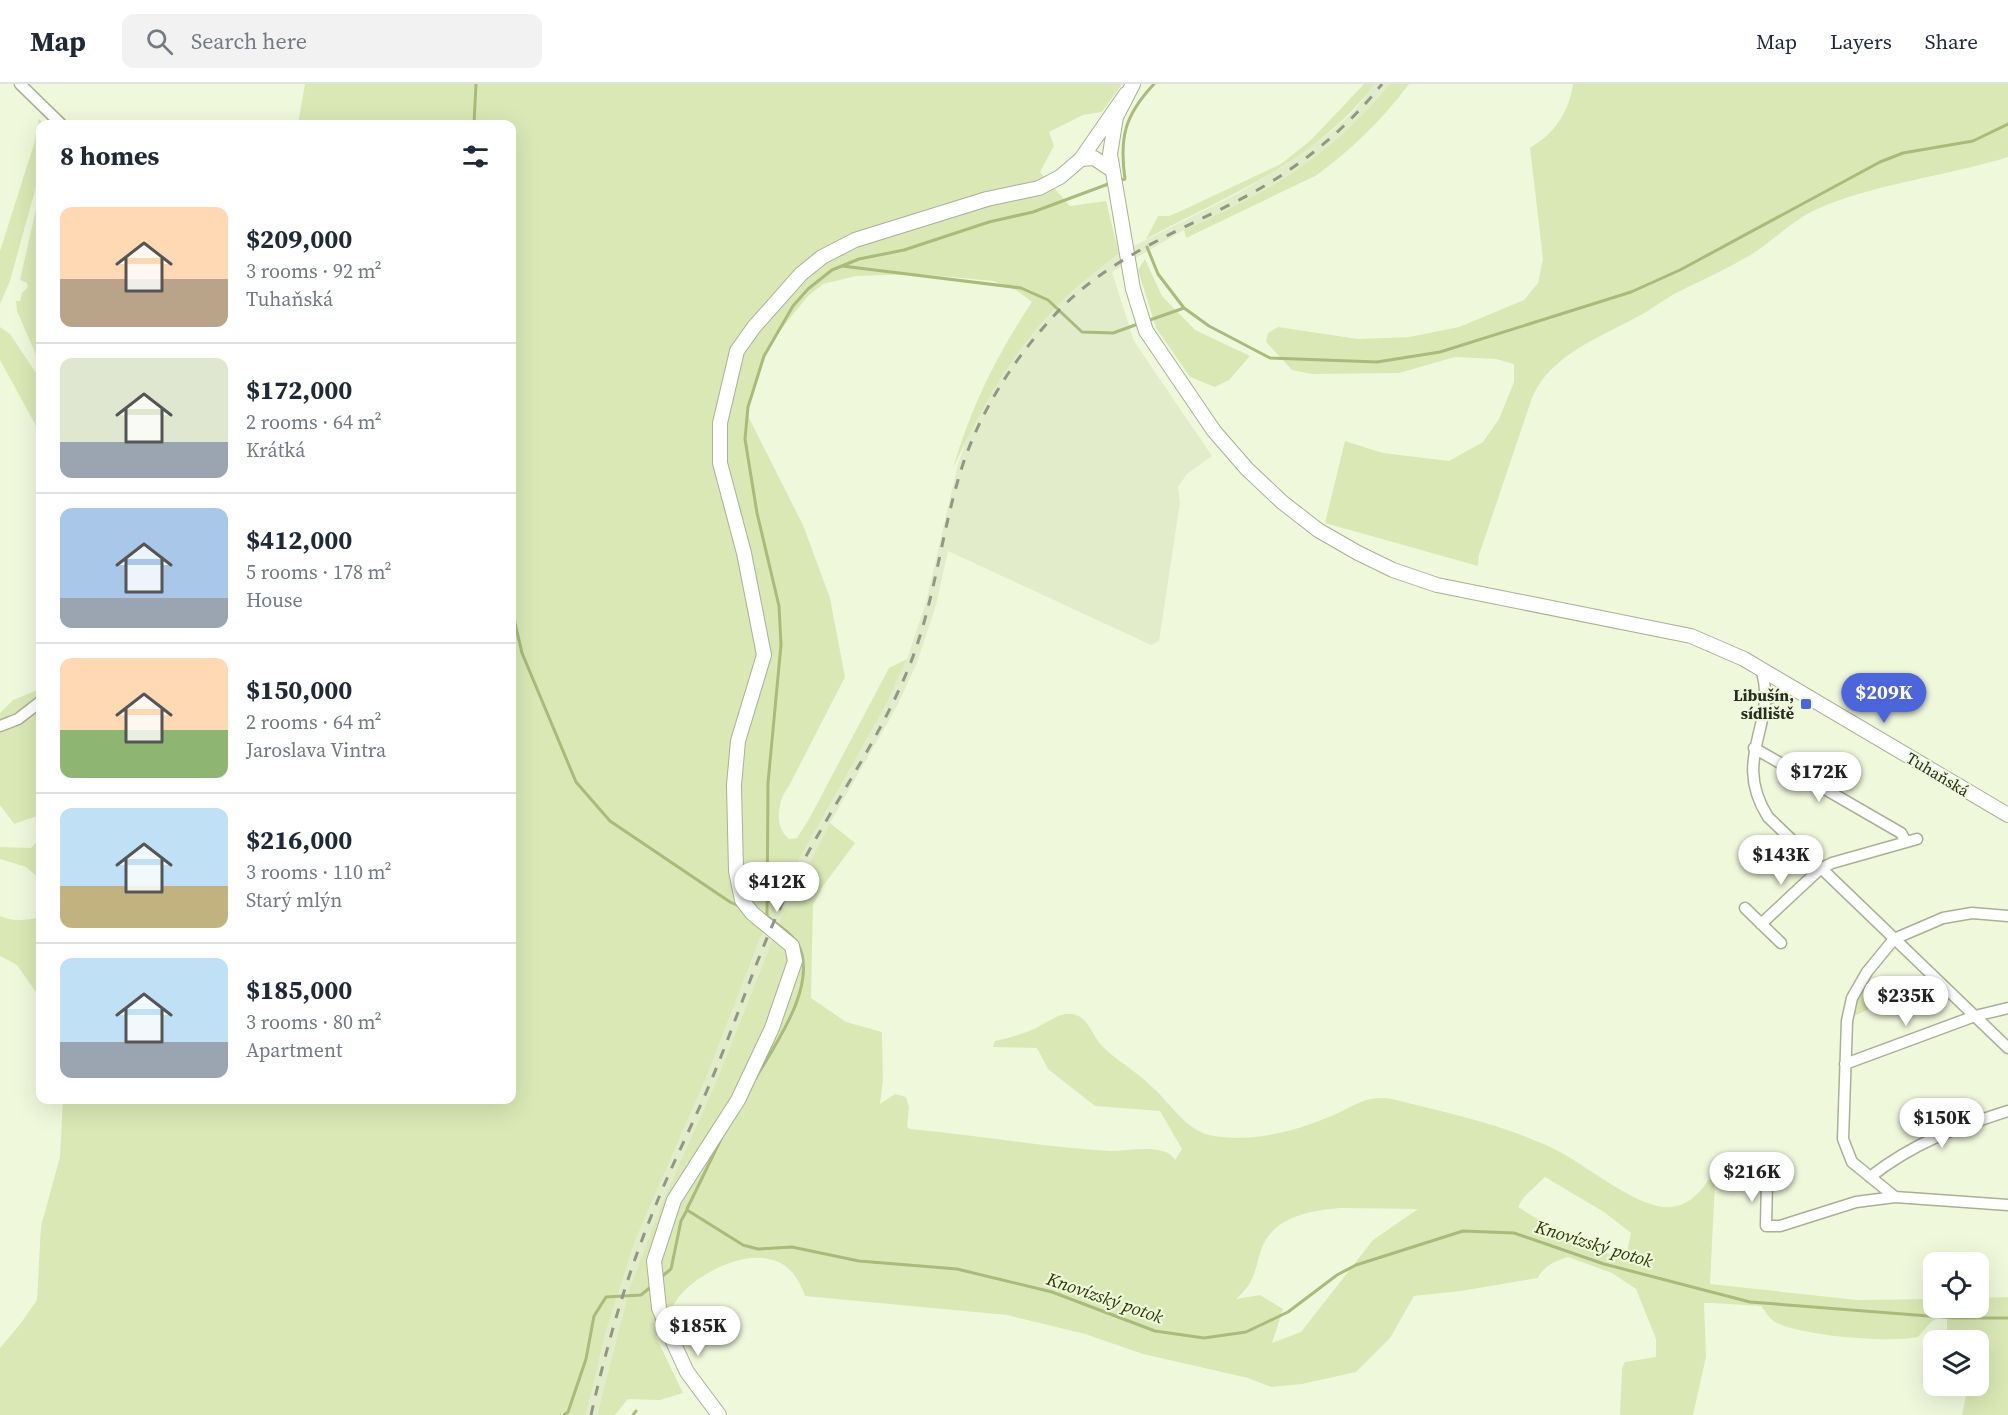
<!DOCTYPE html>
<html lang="en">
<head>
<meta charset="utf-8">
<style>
  body { margin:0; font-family:"Source Serif 4",serif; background:#f2f2f3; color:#1f2937; height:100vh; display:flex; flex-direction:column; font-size:22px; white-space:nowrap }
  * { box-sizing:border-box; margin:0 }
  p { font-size:20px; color:#747a83 }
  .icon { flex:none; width:33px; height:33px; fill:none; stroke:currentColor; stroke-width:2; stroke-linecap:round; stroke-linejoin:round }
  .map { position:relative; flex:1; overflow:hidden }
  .details { position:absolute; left:36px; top:36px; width:480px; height:984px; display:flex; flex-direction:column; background:#fff; border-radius:12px; box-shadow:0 6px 24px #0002 }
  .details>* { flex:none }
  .fabs { position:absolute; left:1923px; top:1168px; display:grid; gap:12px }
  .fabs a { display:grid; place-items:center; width:66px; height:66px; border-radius:12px; background:#fff; box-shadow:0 6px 24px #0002; font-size:30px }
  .price { position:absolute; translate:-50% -51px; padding:0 14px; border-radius:21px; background:#fff; color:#222; font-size:20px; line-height:39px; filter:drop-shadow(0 2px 3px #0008) }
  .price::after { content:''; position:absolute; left:50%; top:36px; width:18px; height:14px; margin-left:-9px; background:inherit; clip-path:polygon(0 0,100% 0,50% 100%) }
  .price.selected { background:#4d65da; color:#fff }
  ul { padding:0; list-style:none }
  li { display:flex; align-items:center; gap:18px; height:150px; padding:0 24px }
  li+li { border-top:2px solid #e0e1e3 }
  li span { display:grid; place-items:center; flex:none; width:168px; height:120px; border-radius:12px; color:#555 }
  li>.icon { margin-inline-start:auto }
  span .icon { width:72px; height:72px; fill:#fffc; stroke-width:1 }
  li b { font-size:26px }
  h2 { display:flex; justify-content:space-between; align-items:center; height:72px; padding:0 24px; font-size:26px }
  header { display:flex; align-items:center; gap:36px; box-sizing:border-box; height:84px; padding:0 30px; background:#fff; border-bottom:2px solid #e0e1e3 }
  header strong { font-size:28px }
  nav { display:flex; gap:33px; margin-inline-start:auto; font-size:21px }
  .search { width:420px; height:54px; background:#f2f2f3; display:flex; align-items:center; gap:15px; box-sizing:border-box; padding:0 21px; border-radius:12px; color:#747a83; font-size:22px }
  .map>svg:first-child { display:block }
  .built { fill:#e2ecca }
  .green { fill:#dae8b6; fill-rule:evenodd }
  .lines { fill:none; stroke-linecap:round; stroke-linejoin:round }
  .stream { stroke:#a9ba7a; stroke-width:3 }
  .minor-casing { stroke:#a9b096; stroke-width:13 }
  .tertiary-casing { stroke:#a9b096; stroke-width:16 }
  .minor { stroke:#fff; stroke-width:10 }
  .tertiary { stroke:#fff; stroke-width:14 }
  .rail { stroke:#929784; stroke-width:3; stroke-dasharray:10 10; stroke-linecap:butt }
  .poi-dot { fill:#4d65da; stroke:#f0f8dc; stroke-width:2 }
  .labels { text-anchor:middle; stroke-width:4.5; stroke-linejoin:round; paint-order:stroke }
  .poi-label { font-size:16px; font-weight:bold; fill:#292c22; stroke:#f0f8dc; text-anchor:end }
  .street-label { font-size:16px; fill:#292c22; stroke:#f0f8dc }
  .water-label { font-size:18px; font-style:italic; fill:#2c3503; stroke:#f0f8dc }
</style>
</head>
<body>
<header>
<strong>Map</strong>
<div class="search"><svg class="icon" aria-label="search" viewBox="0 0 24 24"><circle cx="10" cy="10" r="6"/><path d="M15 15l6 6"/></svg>Search here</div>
<nav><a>Map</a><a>Layers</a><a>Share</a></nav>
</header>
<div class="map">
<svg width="2008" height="1331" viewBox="0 0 2008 1331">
  <rect width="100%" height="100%" fill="#f0f8dc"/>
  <!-- built -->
  <path class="built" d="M1375,0H1389L1359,36L1316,74L1242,120L1184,146L1112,188L1134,257L1212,372L1187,390L1178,403L1180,419L1159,557L1151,561L948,467L936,521L917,579L896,624L830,739L782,832L716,998L661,1121L629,1206L597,1331H586L606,1248L635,1157L706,994L760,855L792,788L887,619L907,575L926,518L958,380L968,352L992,306L1018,266L1045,233L1091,190L1124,167L1237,110L1287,80L1331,48L1352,29Z"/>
  <!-- green -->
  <path class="green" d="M305,0H1122L1102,28L1083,31L1049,48L1054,62L1040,88L1070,122L1106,117L1119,170C1034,230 997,292 953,384C972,321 996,272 1032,218L1016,206L993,197L919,190L856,192L823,200L808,212L778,249L765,271L749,314V334L803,441L830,514L845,593L789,702C778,716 773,742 789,755L797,754L809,735L889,584L907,575L887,619L792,788L760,855L706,994L635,1157L606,1248L586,1331H0V1264L21,1239L37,1216L41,1142L60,1073L63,1016H512V40H298Z
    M1364,0H1375C1312,81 1233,108 1146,155L1158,132H1169L1183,126L1281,80L1311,56Z
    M1389,0H1409C1384,34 1351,66 1317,91L1186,154L1184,146C1266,109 1333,72 1389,0Z
    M1573,0H2008V73C1947,92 1884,98 1824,122C1795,133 1775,156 1749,172C1725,186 1700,197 1676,209C1663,216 1651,226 1637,233C1599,254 1550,271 1532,314L1479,471L1478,482L1325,439L1345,357L1383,369L1449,377L1483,358L1499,335L1514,298V280L1496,275L1455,273L1399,289L1312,290L1292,286L1266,258L1268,249L1278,243L1358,255L1409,253L1459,243L1524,216L1538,199L1543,175L1530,64C1555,49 1569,28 1573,0Z
    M39,35L44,40H40V88L10,197L0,220V167L34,60Z
    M40,118V280L17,227L16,217H20L22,209L28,203L27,199L20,196L37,121Z
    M1145,175L1162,212L1195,246L1250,272L1229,296L1215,303L1190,293L1156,244L1138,186Z
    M0,243L10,250L40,295V349L0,276Z
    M40,605V731L14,740L0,721V629L13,616Z
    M830,739L855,759L823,802L813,821L811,914L846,938L882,948L883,996L880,1020L895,1010L906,1013L909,1023L907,1043L910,1045C977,1051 1043,1063 1109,1067C1126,1068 1165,1058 1175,1076L1182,1065L1160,1027L1095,1022L1048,985L1037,964L993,963L995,957C1009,954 1022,950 1034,945C1045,940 1059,928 1072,930C1088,932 1092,951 1102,962C1117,977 1136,987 1151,1002C1171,1019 1186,1048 1214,1052C1252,1058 1293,1048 1329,1033C1352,1024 1365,1010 1392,1015C1444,1028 1497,1039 1546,1061C1581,1076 1630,1120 1664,1123C1684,1125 1699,1111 1709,1095L1715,1098L1710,1200L1857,1216L1933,1215L1934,1224H1978L1979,1214L2008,1213V1331H1962L1968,1302H1978V1257H1947V1235L1943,1232L1932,1237L1918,1253C1888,1259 1805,1252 1777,1239C1770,1236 1766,1228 1761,1222L1712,1219H1704L1706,1273L1693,1331H1620L1622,1284L1625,1278L1656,1273V1255L1636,1205L1612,1189L1568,1173C1556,1177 1543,1182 1538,1194L1461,1207L1414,1212L1390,1254L1356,1288L1302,1300L1271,1303L1248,1294L1143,1270L1085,1250L1007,1231L805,1212C802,1204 798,1195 792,1188C764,1157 709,1183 685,1206C672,1219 665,1237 656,1253L683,1309L660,1316L628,1315L615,1331H597L629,1206L661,1121L716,998L782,832ZM1545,1093L1604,1128L1631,1149L1627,1168L1618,1174L1566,1152L1518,1123L1524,1113ZM1340,1124L1418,1125L1373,1156L1301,1248L1272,1259L1283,1225L1260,1211L1236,1215C1255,1198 1254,1189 1261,1166C1273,1132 1310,1127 1340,1124Z
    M40,754V795L26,783L0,775V763L31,764Z
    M40,827V914L17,881L0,872V832C15,838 23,836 38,834Z
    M1869,896L1887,917L1852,933L1856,914Z"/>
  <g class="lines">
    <!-- stream -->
    <path class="stream" d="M474,40L476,0
      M1118,97L1125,95C1119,53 1125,31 1154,0
      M1147,163L1158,190L1184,224
      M842,182L1021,204L1048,216L1082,248L1113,249L1138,240
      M1147,237L1184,224L1209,242L1270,274L1377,278L1440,268L1631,208L1680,186L1880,78L1903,69L1973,57L2008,40
      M512,526L522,569L576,698L610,737L730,818L739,822
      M755,995C775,961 819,900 798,860C792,849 776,840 767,832L768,699L781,561L779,522L757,429L745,355L748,323L764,272L793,222L808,205L832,186L859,175L904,166L989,138L1033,128L1111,99
      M687,1125L722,1053
      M660,1194L671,1185L681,1137L687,1126L743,1161L758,1165L792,1163L859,1177L957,1185L1052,1208L1155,1247L1204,1254L1246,1248L1288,1228L1337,1191L1356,1181L1463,1147L1514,1149L1604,1180L1750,1218L1954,1234H2008
      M564,1331L568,1328L586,1275L594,1232L606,1213L641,1211L653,1201
      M633,1331L636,1327"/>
    <defs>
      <path id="minor" d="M20,0L61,40
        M1761,585C1779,640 1730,673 1768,733L2008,964
        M1766,616L1791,603
        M0,642L18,635L40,618
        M1754,664L1901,749L1906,758
        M1745,824L1781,859
        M2008,832L1972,829L1943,834L1894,855L1867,888L1852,914L1847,937L1843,1055L1852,1078L1895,1113L2008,1121
        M1761,840L1820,785L1832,779L1917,755
        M1845,980L1975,932L2008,924
        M1870,1093C1915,1058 1955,1044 2008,1027
        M1767,1097L1766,1142H1780L1856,1118L1895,1113"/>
      <path id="tertiary" d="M1133,0L1116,33L1110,70L1133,205L1146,247L1214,347L1247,385L1282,418L1318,446L1358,469L1393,486L1437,501L1691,552L1744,575L2008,731
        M1081,75L1094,74L1112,86
        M719,1331L687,1288L674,1260L659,1224L654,1177L674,1116L738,1016L772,944L795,877L792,862L752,829L742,816L736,787L734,701L738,657L764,571L744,469L720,379V339L737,267L754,243L801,190L822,173L855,156L987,115L1039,104L1060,93L1081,75L1126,10"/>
    </defs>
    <!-- minor casing -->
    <use href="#minor" class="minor-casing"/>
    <!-- tertiary casing -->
    <use href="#tertiary" class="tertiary-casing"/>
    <!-- minor -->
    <use href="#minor" class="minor"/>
    <!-- tertiary -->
    <use href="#tertiary" class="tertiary"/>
    <!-- rail -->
    <path class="rail" d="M591,1331C607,1260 627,1190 655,1123C672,1080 693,1040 711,997C740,928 762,856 797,789C832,722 877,659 906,590C935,523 940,450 963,380C981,327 1012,278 1050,236C1102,177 1171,151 1239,116C1295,87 1343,49 1382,0"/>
  </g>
  <!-- markers -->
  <rect class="poi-dot" x="1800" y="614" width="12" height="12" rx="3"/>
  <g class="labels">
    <!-- poi labels -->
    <g class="poi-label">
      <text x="1794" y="617">Libušín,<tspan x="1794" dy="18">sídliště</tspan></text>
    </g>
    <!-- street labels -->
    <g class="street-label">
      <text transform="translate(1938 690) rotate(31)" y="6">Tuhaňská</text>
    </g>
    <!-- water labels -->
    <g class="water-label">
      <text transform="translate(1594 1160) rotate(17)" y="6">Knovízský potok</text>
      <text transform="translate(1105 1214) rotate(19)" y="6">Knovízský potok</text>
    </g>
  </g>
</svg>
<div class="fabs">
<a><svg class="icon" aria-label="locate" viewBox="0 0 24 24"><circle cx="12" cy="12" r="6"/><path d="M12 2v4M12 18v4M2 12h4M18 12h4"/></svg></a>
<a><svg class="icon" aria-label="layers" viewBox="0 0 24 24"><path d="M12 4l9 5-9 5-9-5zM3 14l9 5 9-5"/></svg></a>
</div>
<b class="price selected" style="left:1884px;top:640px">$209K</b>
<b class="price" style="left:1819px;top:719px">$172K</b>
<b class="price" style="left:1781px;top:802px">$143K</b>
<b class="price" style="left:777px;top:829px">$412K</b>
<b class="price" style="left:1906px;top:943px">$235K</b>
<b class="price" style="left:1942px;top:1065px">$150K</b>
<b class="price" style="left:1752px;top:1119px">$216K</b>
<b class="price" style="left:698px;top:1273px">$185K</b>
<section class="details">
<h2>8 homes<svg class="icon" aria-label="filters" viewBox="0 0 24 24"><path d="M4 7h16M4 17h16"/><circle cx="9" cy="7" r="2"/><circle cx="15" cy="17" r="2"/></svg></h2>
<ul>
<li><span style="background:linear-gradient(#ffd9b3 60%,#b9a48a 0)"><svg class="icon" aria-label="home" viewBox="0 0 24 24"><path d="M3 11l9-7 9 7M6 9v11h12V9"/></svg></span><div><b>$209,000</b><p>3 rooms · 92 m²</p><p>Tuhaňská</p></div></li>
<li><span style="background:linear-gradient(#dfe7d0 70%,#9aa5b1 0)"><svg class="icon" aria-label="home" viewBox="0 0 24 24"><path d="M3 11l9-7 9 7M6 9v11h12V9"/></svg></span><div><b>$172,000</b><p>2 rooms · 64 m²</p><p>Krátká</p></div></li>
<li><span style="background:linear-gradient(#a9c7e8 75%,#9aa5b1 0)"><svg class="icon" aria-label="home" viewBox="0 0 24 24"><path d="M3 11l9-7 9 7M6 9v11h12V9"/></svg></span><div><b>$412,000</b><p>5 rooms · 178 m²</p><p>House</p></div></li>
<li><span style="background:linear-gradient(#ffd9b3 60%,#8fb573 0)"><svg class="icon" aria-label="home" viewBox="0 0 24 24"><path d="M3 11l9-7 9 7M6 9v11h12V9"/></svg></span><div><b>$150,000</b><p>2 rooms · 64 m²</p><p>Jaroslava Vintra</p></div></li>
<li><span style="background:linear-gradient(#bfe0f5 65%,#c2b280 0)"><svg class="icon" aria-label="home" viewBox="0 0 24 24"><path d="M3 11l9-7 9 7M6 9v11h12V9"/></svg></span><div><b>$216,000</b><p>3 rooms · 110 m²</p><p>Starý mlýn</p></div></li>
<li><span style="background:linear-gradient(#bfe0f5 70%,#9aa5b1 0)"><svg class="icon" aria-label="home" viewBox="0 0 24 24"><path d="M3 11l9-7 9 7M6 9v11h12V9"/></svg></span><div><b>$185,000</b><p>3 rooms · 80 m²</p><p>Apartment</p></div></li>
</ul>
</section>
</div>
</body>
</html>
